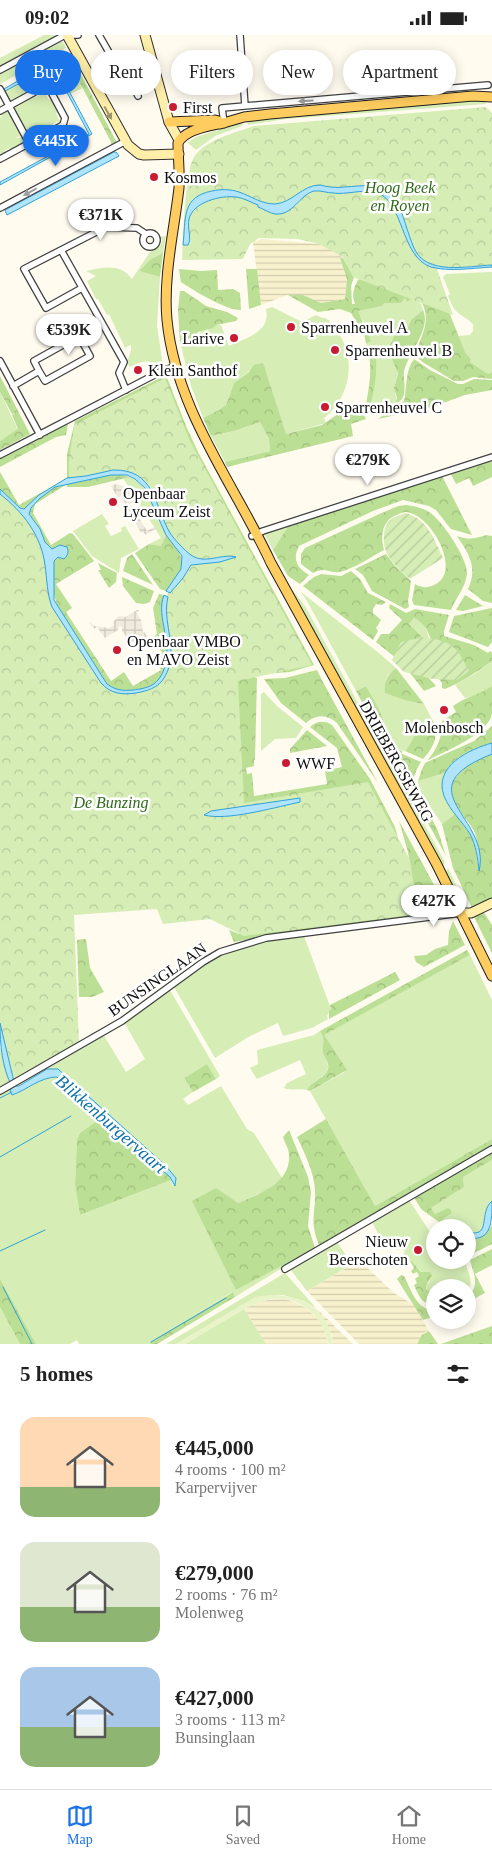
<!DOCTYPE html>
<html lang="en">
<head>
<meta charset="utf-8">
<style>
  body { margin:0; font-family:"Times New Roman",serif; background:#f6f6f6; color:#222; height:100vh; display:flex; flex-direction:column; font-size:19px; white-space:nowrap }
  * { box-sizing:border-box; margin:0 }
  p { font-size:16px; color:#767676 }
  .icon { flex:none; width:28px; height:28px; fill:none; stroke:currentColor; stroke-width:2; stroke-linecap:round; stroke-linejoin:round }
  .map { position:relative; height:1309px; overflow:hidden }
  .sheet { display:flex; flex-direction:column; background:#fff; flex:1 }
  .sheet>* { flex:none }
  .top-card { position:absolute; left:15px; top:15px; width:462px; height:45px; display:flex; gap:10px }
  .controls { position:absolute; left:426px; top:1184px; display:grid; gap:10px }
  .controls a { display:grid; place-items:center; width:50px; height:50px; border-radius:50%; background:#fff; box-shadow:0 2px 12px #0003; font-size:25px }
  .price { position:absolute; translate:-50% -42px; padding:0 11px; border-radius:18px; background:#fff; color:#222; font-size:16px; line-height:32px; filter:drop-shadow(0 1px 2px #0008) }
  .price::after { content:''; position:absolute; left:50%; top:30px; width:15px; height:11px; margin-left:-8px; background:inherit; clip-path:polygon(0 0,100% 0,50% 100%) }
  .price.on { background:#1a73e8; color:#fff }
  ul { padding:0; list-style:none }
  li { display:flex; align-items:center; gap:15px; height:125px; padding:0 20px }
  li span { display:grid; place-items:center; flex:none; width:140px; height:100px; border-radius:15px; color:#555 }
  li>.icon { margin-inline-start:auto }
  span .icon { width:60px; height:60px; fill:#fffc; stroke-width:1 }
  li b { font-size:21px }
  h2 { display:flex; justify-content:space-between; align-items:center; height:60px; padding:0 20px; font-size:21px }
  .chip { padding:0 18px; border-radius:22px; background:#fff; box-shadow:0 2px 12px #0003; font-size:18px; line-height:45px }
  .chip.on { background:#1a73e8; color:#fff }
  .status { display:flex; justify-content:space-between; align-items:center; height:35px; padding:0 25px; background:#fff; direction:ltr }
  .status svg { height:14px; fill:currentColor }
  .dock { display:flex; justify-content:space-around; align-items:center; height:70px; border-top:1px solid #e0e0e0; background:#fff; font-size:14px; color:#767676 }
  .dock a { display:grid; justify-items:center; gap:2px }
  .dock .on { color:#1a73e8 }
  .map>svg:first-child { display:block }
  .farmland { fill:url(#farmland-rules) }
  .grass { fill:#d6edb6 }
  .forest { fill:url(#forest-crowns) }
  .park { fill:url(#park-crowns) }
  .garden { fill:url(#garden-furrows) }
  .pitch { fill:#e8f3c8 }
  .plaza { fill:url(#plaza-grid) }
  .water { fill:#b0e4fb; stroke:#31a2d7 }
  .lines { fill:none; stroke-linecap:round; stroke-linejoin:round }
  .stream { stroke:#31a2d7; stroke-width:1 }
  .street-casing { stroke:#414141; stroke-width:8 }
  .secondary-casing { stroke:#303030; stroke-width:11 }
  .primary-casing { stroke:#1f1f1f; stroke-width:11 }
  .street { stroke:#fff; stroke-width:5.5 }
  .secondary { stroke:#ffefaa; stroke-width:9 }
  .primary { stroke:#ffcc5f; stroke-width:9 }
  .oneway { fill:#9f9f9f }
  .oneway2 { fill:#9f956c }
  .poi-dot { fill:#c91b31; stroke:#fff; stroke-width:2 }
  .labels { text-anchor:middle; stroke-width:5; stroke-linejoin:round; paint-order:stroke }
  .poi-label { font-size:16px; fill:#0e0e0e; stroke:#fff; text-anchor:start }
  .park-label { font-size:16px; font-style:italic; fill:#306b19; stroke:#fff }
  .street-label { font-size:16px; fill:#0e0e0e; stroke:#fff }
  .water-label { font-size:18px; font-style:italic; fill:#0d72aa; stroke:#fff }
</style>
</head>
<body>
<div class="status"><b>09:02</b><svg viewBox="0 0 49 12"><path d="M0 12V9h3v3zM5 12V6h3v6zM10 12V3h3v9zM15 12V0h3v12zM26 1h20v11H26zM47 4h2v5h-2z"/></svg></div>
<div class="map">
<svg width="492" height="1309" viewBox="0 0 492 1309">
  <defs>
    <pattern id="farmland-rules" width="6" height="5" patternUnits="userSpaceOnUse" patternTransform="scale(1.25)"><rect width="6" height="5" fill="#f7f1cd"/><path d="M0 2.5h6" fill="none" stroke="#d3cdaf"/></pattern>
    <pattern id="forest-crowns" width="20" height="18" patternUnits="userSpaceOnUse" patternTransform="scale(1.25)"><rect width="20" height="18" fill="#bbdf94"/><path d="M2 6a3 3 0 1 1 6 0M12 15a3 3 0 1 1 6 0" fill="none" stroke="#a0be7e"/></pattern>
    <pattern id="park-crowns" width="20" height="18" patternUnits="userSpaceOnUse" patternTransform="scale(1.25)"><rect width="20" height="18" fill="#d6edb6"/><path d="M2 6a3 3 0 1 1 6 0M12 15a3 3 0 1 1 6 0" fill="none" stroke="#b6ca9b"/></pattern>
    <pattern id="garden-furrows" width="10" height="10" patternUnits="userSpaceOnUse" patternTransform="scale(1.25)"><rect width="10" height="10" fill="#d6edb6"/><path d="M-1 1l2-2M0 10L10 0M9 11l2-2" fill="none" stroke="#b6ca9b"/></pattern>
    <pattern id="plaza-grid" width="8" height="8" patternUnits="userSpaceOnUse" patternTransform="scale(1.25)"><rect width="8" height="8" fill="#f0eadd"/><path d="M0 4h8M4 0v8" fill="none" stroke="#cdc8bc"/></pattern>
  </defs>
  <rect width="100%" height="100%" fill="#fffbef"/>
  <!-- farmland -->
  <path class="farmland" d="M262,204L319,209L337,218L343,223H340L347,244L345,264L321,268L303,260H288L261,270L253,207Z
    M358,1226L361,1227L394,1258L414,1270L429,1296L425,1297L417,1309H359L307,1256Z
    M281,1263L295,1267L306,1273L316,1282L324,1294L328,1309H266L244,1274L257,1267Z
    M316,1273L353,1309H333L332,1300Z"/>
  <!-- grass -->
  <path class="grass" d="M44,0H59L57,3L0,33V23Z
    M59,7H63L66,13L0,49V39Z
    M71,31L83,53L68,60L57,38Z
    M29,43L35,54L14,65H9L4,56Z
    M42,55H46L50,59L46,60L49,65H53L60,77L56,78L59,85L63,87L59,90L58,86L53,89V94L49,96V92L38,97V100L30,102L27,99L12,71L36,59V62L42,59Z
    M469,64L485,66L486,69L286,84L248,90L247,86L288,79Z
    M8,74L22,101L17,102L16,103L23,102L22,108L19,112L13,111L17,113L14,115L10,113L4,116L7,118L4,120L0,118V83L2,81L0,78Z
    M243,87L242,91L215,101L196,115L188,108L196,102Z
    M166,201L163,218L151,224L139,236L160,242L157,291L163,331C147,325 145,325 130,332L127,328L131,315V310L126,312V315L109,279L107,280L98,264H96L87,246L96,241L86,236C103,232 121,228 132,244L150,217L161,210L162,205L160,202Z
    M492,237V337L488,339L470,327L471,324L465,317L458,301L470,300L473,296V289C468,284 461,281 456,276C452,272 450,265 448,261L450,259L443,242L446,239Z
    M414,262L421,269L423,275L411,285L408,292L399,296L397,333C399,341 393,348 395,356C395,361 397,363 396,369L379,373L380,379L376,381L373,374L370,372L373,359L375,320H369L366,308L370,306L365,289L357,276L385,268H401L405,263L407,266Z
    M272,272L302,287L316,280C320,283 323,282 327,284C332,287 336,294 339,299C357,326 349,364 324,383L326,388L286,399L253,333L234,348L226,370L219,375L203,383L191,351L180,307L194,302L202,296L208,295L216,290H221L229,311C246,303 271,297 266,274Z
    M0,357L18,395L0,406Z
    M260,387L269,404L270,416L225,427L211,401L234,396Z
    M130,442C151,451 157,481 166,500L161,511L149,509L161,503L123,443Z
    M102,479L109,489L105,491L111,501L122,496L121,493L125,491L139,514L121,523L119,538L92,521L73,496Z
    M289,490L273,515L264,499Z
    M290,552L305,571L445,827L442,833Z
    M301,557L380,619L396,633L388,640L386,645L408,666L424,669L432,684C414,690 416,704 405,716C391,714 388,694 383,684C378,673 372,662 366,651L356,656L307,566Z
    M414,583C427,589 426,597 431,608C436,618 443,627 448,636L409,589Z
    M492,626V651L480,659L465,663L455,650L473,640Z
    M264,657L277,671L303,692L296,703L275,704L261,716V659Z
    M445,738C439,754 446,766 455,779L442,789L421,758L418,747V746Z
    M448,833L466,871L464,874L445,839Z
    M304,901L331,974L327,981L328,984L312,993L283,1001L278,988L250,1001L215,1023L174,952L220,919L259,907Z
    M470,920L492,965V1104L375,1171L310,1056L345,1037L323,1003C325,1009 322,1015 324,1020C325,1024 328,1027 328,1032C328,1042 312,1044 307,1055C300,1053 289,1056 284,1053L287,1048L306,1039L300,1025L257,1044L250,1033L258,1029L257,1015L314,1000L320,996L323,1000Z
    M170,955L220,1041L216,1044L207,1029L184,1043L193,1057L183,1064L188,1070L221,1051L247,1094L254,1098L282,1143L267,1155L238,1168L236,1255L303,1218L308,1217L235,1262L232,1257L150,1307L151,1309H79L77,1305L70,1309H36L0,1244V1060L12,1052L10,1056L12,1060C28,1054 40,1042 57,1042L102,1082L80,1098L77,1104L75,1150L80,1180L171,1145L173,1151L176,1143L165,1130L58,1034H47L103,999L126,1037L145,1024L124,987Z
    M0,1012L9,1046L0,1052Z
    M492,1125V1166L486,1174L484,1191L482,1197L479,1198L468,1197V1192H441L442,1191L439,1187L452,1178L447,1173L435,1179L431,1173L464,1152L463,1142Z
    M409,1165L430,1197H435V1225L465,1227C468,1238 474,1245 468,1256V1252H435V1265C430,1263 426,1256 426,1251L430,1246L412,1226H410L403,1218L405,1217L403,1214C387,1218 378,1199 372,1187Z
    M337,1207L352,1229L307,1256L290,1234Z
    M285,1238L316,1273L304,1266L283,1260L256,1262L176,1309H166Z
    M0,1272L20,1309H0Z
    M244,1274L266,1309H185Z"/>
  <!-- forest -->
  <path class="forest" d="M75,28L116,106V108L111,110V107L71,31Z
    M163,218L160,242L139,236L151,224Z
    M340,223H343L354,242L351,251L352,269H355C351,259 354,251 360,242L414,262L407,267L405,263L401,268H385L381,271L358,276L371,306L366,308L364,299L351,278L340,274L318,277L288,260H303L321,268L345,264L347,244Z
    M179,234L201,236L217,235L218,255L233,254L240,258L241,275C228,276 194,256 181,247Z
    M246,234H257L261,270L249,274Z
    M180,256H184L206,271L227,277L238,283L236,286L216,290L213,293L198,297L194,302L180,307L178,274Z
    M441,257L465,317L471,324L470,327L488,339L492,337V344L473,342L463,346H454L424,328L415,321C420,302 432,287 422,268Z
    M423,275C432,294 407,319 404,337C403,345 407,356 402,364C398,368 386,376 380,379L379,373L382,367L395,369L397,363L394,353L398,338L391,322L390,311L394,301L408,292L411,285Z
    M369,320H376C377,338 375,354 370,372L366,369C369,353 372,337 369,320Z
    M414,324L430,335L458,349H463L474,344L492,345V355L465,360L432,372L378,384L404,366C407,352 405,335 414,324Z
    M263,328L286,399L322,390L338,379L347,370L363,378L366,384L351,389L353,401L227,432L225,427L270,416L269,404L260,387L234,396L211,401L203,383L219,375L226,370L234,348L249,337L254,330Z
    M166,340L186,391L199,419L314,630L290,637L262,639L189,532L149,451L119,435L68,449C85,446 114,435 130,442L88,452H67V449L35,469L33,478L51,510L70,498L73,499L94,526L56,549L72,573L66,577L111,646L124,637L133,651L161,635L154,623L162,618L153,602L157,599L153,573L159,559L164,560C155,582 175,609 163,637C158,648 151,652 140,654C127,656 118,657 107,649L57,570L53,556L54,526L58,522L61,524L68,515L67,512L60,510L52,514L45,507L36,488L29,479C33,464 49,456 62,448C49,451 35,463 26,473H20L0,454V437L19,470L67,443V419L75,386Z
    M0,341L30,399L0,415V406L18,394L12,380L16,378L12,379L0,357Z
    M68,388L66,400L56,402L0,432V424Z
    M490,423L492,428V442L473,451L469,443L456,449L449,436Z
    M441,439L472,500L451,494L436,475L429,471L403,465L373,476L299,511C292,524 297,533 309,540L300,549L288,541L273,515L289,490Z
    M406,470C414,471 423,473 429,477C442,485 468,524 467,539C465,554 456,562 451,575L414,570L412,565L415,549C422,553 427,553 434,550C464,537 430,477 405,477C400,478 394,481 391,483C381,490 381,505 384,515C371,522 355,533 340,537C330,539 325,531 313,538L301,529V519L305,513L375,481L398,471Z
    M166,500C174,513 190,523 178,540C174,545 169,550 166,556L160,554L135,518L149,509L161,511Z
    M486,500L492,501V568L483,566L468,554C478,533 469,519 457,501C468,505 475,504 486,500Z
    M132,519L153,550L123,536L127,523Z
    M386,519L395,531L411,546L408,566L409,572L405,574L372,556L363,540L355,534Z
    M98,528L117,538L116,547L109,553L98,535H101Z
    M351,536L360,544L368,558L386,567L382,570L376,569L373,574V578L381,585L376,593L378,596L373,605L303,551L314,542L321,539L341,541Z
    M122,542L154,556L150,567L144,569L136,568L123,551Z
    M465,560L483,571L463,576L456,575Z
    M390,569L406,578L415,574L449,580L444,596V601L474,610L488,618L490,616L492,618V626C477,637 462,647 445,654L442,653V648L439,644C435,624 434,592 414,583L409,589L420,600L425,612L402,628L376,607L381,599H389L402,585L389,573Z
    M492,573V607L488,612L449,597L454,581Z
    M396,633L424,669L408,666L385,658C384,647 387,640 396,633Z
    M234,635L257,643L255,724L254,726V731L246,733L247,739L252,738L254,761L327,749L325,736L342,732L337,713L310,692C316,686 325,685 332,690L370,744L395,792L402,818L410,882L279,899L234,907L229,895L239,899L241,773Z
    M317,635L324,649L378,748L337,688C327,679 316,679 306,688L281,668L264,644L285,643Z
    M410,638L427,641L436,651L424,656Z
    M366,651C372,662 380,674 384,687C388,698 392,710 403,717L400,718L421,727C403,755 421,764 434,788C440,798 442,810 446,821L356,656Z
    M492,651C492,660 492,671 492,679C487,700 446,716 428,725C438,712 442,702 442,686L456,677L453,671C465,662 479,660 492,651Z
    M432,684C439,701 435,711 423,724L405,716C416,704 414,690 432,684Z
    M492,691V708C474,713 454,721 445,738L418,746L422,734L425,728L474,706Z
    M307,695L327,711L290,718V714Z
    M492,719V863L472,873L453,833L442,789L455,779L470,799L475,812L479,834C478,823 479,806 474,796C469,787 461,779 456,770C440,742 471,728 492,719Z
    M399,786L449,877L417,881L408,817Z
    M483,876L492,890V918L474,882Z
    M453,886L465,910L424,932L416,927L414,921L426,920L435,914L448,910L449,896Z
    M86,904L90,933L104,957L92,962H79L77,905Z
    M467,915L470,920L324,1000L347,1035L310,1056L307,1055C312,1044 331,1042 328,1029C327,1025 324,1022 323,1018C322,1010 326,1004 320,996Z
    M395,937L400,945L329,984V976L331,974L330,970Z
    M207,1029L216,1044L193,1057L184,1043Z
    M102,1082L170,1142L171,1145L80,1180L75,1150L77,1104L80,1098Z
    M326,1084L375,1171L492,1104V1110L319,1210C309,1186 316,1178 315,1155C314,1137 305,1119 297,1102Z
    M289,1095L308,1142L311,1157L308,1191L315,1213L236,1255L192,1166L216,1153L238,1168C259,1159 291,1148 289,1120C289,1114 285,1108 283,1102Z
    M492,1118V1125L463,1142L464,1152L431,1173L435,1179L447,1173L450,1174L452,1178L439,1187L421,1174L414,1162Z
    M492,1187V1209L468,1221V1203L478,1204L491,1192Z
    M492,1214V1230L475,1239L485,1258L468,1267V1262C480,1250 474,1240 470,1225Z
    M410,1226H412L421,1237H430L432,1240L426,1251V1254L430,1257L432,1263L435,1265V1270C422,1270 419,1261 414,1250L417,1248L415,1244L419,1241L417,1237L413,1239L411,1236L414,1233Z
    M401,1240L404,1241C412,1256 416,1275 435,1275V1281L423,1285L397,1244Z
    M0,1244L36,1309H20L0,1272Z
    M233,1257L235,1262L157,1309H151L150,1307Z
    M492,1291V1309H441Z
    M429,1296L438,1309H417L422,1300Z"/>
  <!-- park -->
  <path class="park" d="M486,72L492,78V233L437,234L453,280L353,242L343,222L319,209L298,204L259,203L250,209L243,224L182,225C183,204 185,137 194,122C206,104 235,98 254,91Z
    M165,343L190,406L312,630L238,646L244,768L368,747L410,825L418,879L244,901L210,884L163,889L157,874L74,880L79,1008L11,1047L0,1000V457L24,478L45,512L52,563L104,648C117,659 123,657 139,655C152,654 157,651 163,640C173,622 167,602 165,583C165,578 163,573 165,568C169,547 183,541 188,520L169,500L148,454L134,441L115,437L69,446V426L74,390Z"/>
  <!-- garden -->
  <path class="garden" d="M406,478C428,485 434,504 443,523L410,544C396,532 382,520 384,500C385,485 393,482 406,478Z
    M424,602C452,607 456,610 469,636L457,645L433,644L404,637L392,625L401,607Z"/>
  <!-- pitch -->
  <path class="pitch" d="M269,1260C303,1260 328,1273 333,1309H328C326,1296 320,1285 310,1276C281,1251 252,1269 225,1285C212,1293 199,1301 185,1309H176L256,1262Z"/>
  <!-- plaza -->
  <path class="plaza" d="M115,449L130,453L138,464L130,469L147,496L154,492L155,494L146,500L143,497L141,498L121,461L118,463L111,451Z
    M137,575H139L137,578L141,585L143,596L150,604L142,601L131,608L122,596V592L119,591L118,595L105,603L97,592L94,594L89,587L95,591L109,593L114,590L113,587L119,581L125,582Z"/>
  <!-- water -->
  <path class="water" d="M53,26L92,99L0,150V147L89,99L53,31L5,56L2,55Z
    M114,117H116L119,121L7,180L5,175Z
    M320,150C328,152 336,153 344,152C364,151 382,146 396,165C404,180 407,197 414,213C426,241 468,231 492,230V232C473,233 449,237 431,232C400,222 404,164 375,157C363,154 346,160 333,158C327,158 320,155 314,156C299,160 293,181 275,179C269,178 264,174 258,172V170C250,167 244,163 236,162C221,160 193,167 189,184C187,193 192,203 188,210H183C186,184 181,162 212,156C221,154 230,154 239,157C251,161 261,169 275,169C292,168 302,150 320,150Z
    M113,435C155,434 154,470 170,498C175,505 184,515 191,520C205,530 222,518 236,522L220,527L191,530L183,543L170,558L166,556L181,534L182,521L166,500L145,453L135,444L127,440H111L55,452L39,464L31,473L29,479L40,494L45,507L52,514L60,510L67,512C69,517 68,520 64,524L58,522L54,526V565L107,649C118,657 127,656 140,654C151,652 158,648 163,637C175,609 155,582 164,560L168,562C162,586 177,610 168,635C162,651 152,655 136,658C122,660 111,659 101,648L52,572C47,559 47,544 45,530C41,500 23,477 0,459V454L20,473L24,474L39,460L67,443L86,441Z
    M492,708V719C402,755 492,782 479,836C478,824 476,810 470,799C462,786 450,776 444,761C433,731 470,714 492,708Z
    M300,763V767L296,768C272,773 227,786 204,780L211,776Z
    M0,988L15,1051H19L47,1034H58L165,1130L176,1143L175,1151L170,1142L57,1042C40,1042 27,1055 12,1060L10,1056L12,1052C2,1032 0,1010 0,988Z
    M492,1166C492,1186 492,1207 468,1203V1197C492,1203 478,1178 492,1166Z"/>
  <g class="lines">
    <!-- stream -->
    <path class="stream" d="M0,1063L12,1057
      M0,1122L71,1081
      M0,1216L45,1195
      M3,1252L32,1309
      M151,1307L226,1263"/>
    <defs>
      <path id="street" d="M71,0H78
        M99,0L118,33L126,38L138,61
        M240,0L245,71
        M0,35L65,0
        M0,54L29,108
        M0,76L42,53H46L50,55L65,83L63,90L0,124
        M224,88L222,73L488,50
        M0,173L124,107
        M143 205a7 7 0 1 1 14 0a7 7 0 1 1-14 0Z
        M61,215L124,327L119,338L126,355
        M82,253L46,273L24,234L106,192L137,193L146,199
        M0,326L40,400
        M13,351L39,336L45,346L90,321L79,301L34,326L39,336
        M0,420L160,337L176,331
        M252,501L263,496L492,422
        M0,1056L122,986L203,927L220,917L266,903L461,878
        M285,1234L492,1114"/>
      <path id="secondary" d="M67,0L128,110L139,119L144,120L179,119
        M145,0L169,87L179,105
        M461,878H471L492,868"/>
      <path id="primary" d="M169,87L215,85L219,86
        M224,88C211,90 184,95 178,108C178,123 180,138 179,153C174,196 163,242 167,285C176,376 234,448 271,528L436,828L492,941
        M220,89L244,82L270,79L473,61L492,62"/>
    </defs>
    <!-- street casing -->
    <use href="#street" class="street-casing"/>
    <!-- secondary casing -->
    <use href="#secondary" class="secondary-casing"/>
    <!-- primary casing -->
    <use href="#primary" class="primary-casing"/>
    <!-- street -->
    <use href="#street" class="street"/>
    <!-- secondary -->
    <use href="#secondary" class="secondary"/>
    <!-- primary -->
    <use href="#primary" class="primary"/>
  </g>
  <!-- one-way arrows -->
  <defs><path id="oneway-solid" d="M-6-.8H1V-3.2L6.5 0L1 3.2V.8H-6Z" transform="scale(1.25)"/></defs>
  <g class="oneway">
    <use href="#oneway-solid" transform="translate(306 66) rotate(176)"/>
    <use href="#oneway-solid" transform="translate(30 157) rotate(152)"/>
  </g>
  <use class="oneway2" href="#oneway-solid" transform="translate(108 78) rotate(61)"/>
  <!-- markers -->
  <g class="poi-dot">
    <circle cx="173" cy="72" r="5"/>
    <circle cx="154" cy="142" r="5"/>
    <circle cx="291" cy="292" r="5"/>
    <circle cx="234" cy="303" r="5"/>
    <circle cx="335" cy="315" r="5"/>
    <circle cx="138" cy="335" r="5"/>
    <circle cx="325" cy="372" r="5"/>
    <circle cx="113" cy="467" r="5"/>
    <circle cx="117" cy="615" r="5"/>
    <circle cx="444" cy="675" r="5"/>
    <circle cx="286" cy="728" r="5"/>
    <circle cx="418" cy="1215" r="5"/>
  </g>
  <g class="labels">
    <!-- poi labels -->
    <g class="poi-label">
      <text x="183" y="78">First</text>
      <text x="164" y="148">Kosmos</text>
      <text x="301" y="298">Sparrenheuvel A</text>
      <text x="224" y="309" text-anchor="end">Larive</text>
      <text x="345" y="321">Sparrenheuvel B</text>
      <text x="148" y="341">Klein Santhof</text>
      <text x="335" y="378">Sparrenheuvel C</text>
      <text x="123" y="464">Openbaar<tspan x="123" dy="18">Lyceum Zeist</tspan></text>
      <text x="127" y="612">Openbaar VMBO<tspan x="127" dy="18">en MAVO Zeist</tspan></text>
      <text x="444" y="698" text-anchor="middle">Molenbosch</text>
      <text x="296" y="734">WWF</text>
      <text x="408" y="1212" text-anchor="end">Nieuw<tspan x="408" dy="18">Beerschoten</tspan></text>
    </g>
    <!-- park labels -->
    <g class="park-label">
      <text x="400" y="158">Hoog Beek<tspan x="400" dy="18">en Royen</tspan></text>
      <text x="111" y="773">De Bunzing</text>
    </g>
    <!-- street labels -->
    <g class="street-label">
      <text transform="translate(397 726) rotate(61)" y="6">DRIEBERGSEWEG</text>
      <text transform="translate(157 944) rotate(-35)" y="6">BUNSINGLAAN</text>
    </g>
    <!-- water labels -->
    <g class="water-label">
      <text transform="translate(111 1089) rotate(41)" y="6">Blikkenburgervaart</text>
    </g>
  </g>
</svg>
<div class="controls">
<a><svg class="icon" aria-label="locate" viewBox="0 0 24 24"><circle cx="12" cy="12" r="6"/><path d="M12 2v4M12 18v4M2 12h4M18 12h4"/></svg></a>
<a><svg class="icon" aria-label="layers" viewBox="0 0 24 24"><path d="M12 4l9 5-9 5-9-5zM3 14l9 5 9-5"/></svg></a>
</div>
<b class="price on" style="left:56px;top:132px">€445K</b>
<b class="price" style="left:101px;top:206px">€371K</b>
<b class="price" style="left:69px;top:321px">€539K</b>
<b class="price" style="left:368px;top:451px">€279K</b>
<b class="price" style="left:434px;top:892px">€427K</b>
<div class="top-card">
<a class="chip on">Buy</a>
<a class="chip">Rent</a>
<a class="chip">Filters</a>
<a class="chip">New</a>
<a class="chip">Apartment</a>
</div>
</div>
<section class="sheet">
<h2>5 homes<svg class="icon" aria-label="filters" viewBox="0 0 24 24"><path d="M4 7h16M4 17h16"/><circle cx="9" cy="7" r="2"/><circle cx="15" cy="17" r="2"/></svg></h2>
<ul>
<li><span style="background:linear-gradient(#ffd9b3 70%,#8fb573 0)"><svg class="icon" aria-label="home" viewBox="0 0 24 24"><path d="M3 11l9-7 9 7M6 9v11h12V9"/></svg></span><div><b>€445,000</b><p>4 rooms · 100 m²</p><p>Karpervijver</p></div></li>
<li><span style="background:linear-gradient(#dfe7d0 65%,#8fb573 0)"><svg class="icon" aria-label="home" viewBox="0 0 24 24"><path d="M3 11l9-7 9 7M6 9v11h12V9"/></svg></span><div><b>€279,000</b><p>2 rooms · 76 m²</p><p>Molenweg</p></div></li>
<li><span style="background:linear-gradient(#a9c7e8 60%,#8fb573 0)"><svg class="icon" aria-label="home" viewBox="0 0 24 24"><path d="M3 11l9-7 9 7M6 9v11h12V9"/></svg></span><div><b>€427,000</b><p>3 rooms · 113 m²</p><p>Bunsinglaan</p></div></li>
</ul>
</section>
<nav class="dock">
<a class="on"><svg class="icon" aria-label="map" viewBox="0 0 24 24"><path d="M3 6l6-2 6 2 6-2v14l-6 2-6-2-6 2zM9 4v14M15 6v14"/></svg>Map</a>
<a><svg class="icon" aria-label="saved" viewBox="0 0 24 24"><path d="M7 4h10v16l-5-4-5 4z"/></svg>Saved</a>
<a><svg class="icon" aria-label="home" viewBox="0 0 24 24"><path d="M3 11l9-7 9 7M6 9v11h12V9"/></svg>Home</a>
</nav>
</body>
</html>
